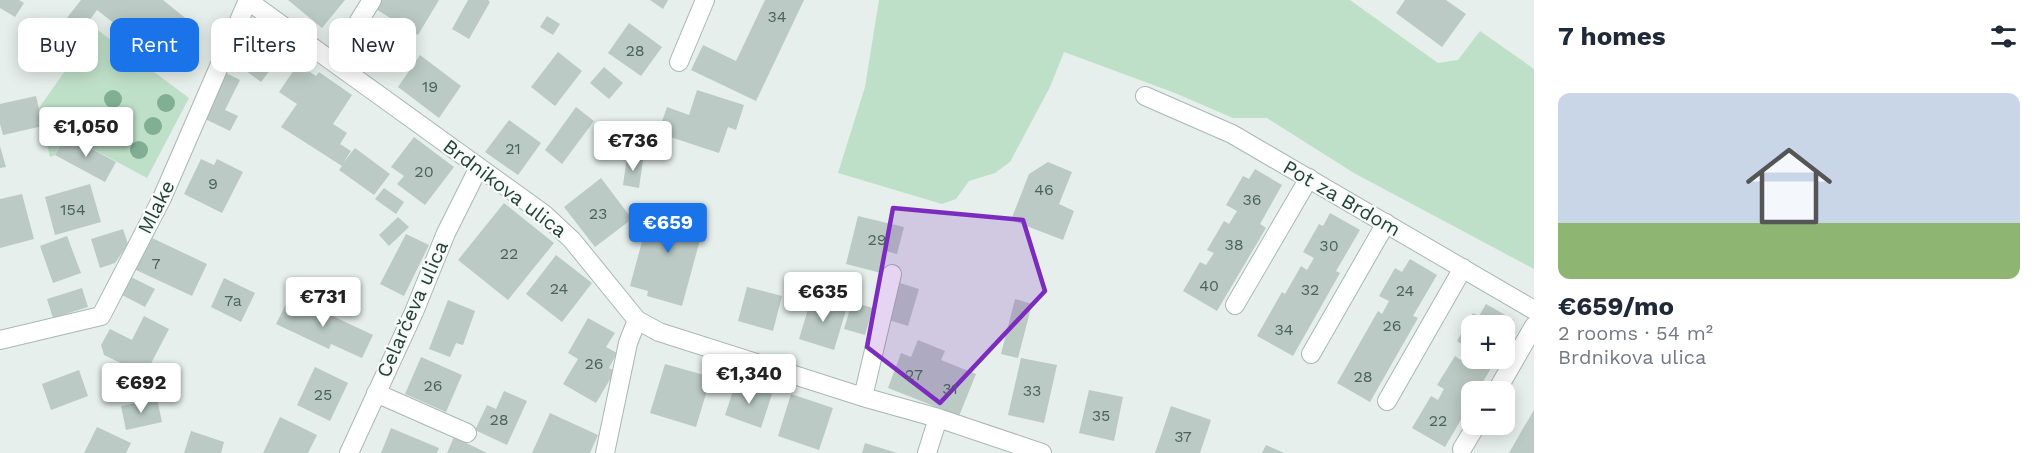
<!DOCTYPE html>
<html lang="en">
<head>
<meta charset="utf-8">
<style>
  body { margin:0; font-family:"Work Sans",sans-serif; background:#f2f2f3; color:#1f2937; height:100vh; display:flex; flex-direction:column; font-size:22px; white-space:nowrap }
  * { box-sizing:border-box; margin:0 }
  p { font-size:20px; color:#747a83 }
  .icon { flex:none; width:33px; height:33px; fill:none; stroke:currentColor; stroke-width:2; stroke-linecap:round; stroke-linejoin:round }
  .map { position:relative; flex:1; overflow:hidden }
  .panel { display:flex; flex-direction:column; background:#fff; width:510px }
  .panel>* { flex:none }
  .top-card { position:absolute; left:18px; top:18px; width:570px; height:54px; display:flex; gap:12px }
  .controls { position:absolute; left:1461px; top:315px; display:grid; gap:12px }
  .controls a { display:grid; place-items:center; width:54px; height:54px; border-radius:12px; background:#fff; box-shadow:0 3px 15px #0003; font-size:30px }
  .price { position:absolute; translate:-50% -51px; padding:0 14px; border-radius:6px; background:#fff; color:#222; font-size:20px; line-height:39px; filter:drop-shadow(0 2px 3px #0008) }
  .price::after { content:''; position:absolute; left:50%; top:36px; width:18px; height:14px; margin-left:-9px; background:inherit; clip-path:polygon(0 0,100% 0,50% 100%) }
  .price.current { background:#1a73e8; color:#fff }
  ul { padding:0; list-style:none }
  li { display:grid; align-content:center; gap:12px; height:318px; padding:0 24px }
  li span { display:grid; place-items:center; height:186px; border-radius:12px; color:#555 }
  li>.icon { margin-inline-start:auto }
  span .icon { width:108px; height:108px; fill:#fffc; stroke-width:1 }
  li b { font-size:26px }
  h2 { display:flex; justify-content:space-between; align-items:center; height:72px; padding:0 24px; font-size:26px }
  .pill { padding:0 21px; border-radius:12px; background:#fff; box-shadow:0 3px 15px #0003; font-size:21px; line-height:54px }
  .pill.current { background:#1a73e8; color:#fff }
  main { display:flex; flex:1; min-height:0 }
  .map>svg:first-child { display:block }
  .green { fill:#bfe0c8 }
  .building { fill:#bbcac4 }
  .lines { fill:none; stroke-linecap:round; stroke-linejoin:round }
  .minor-casing { stroke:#a8b8b2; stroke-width:20 }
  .minor { stroke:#fff; stroke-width:18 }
  .tree { fill:#80af93 }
  .marked { fill:#7b2cbf; fill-opacity:0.2; stroke:#7b2cbf; stroke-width:4.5; stroke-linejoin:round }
  .labels { text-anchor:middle; stroke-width:4.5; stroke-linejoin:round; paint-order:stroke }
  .number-label { font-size:16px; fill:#4a645c }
  .street-label { font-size:20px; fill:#24423a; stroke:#f7fbf9 }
</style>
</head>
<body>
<main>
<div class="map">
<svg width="1534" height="453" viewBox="0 0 1534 453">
  <rect width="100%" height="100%" fill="#e6efeb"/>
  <!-- green -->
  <path class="green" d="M879,0H1350L1438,63L1458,60L1480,31L1534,69V269L1354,173L1267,118H1233L1175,93L1064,52L1050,87L1010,162L995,173L969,181L956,199L942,204L838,173L865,87Z
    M95,28L189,98L147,178L65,134L55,155L50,157L39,108Z"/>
  <!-- building -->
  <path class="building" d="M0,0H19L24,3L15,17L0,8Z
    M81,0H163L199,29L170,67L97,10L71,45L55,33Z
    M288,0H345L322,28Z
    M378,0H439L418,35L374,8Z
    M468,0H488L490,2L469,39L452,29Z
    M650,0H668L663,9Z
    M765,0H804L756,101L691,70L703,45L736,61Z
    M1405,0H1446L1466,14L1442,47L1396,13Z
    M547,16L560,24L553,35L540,27Z
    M629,23L662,47L641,76L608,53Z
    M251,24L285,50L261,82L227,57Z
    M558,52L582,71L555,106L531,87Z
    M420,55L461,86L439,118L398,87Z
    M298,64L316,76L319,72L352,95L333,124L347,133L340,144L351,151L343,163L355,148L390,174L374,195L339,170L342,166L281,127L297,104L279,92Z
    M604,67L623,83L609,99L590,83Z
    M224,72L240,80L225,110L238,116L230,131L201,117Z
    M697,90L744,105L736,130L728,127L719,153L658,133L667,107L689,115Z
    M36,96L43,126L3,135L0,124V104Z
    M576,107L594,121L562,164L545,150Z
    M509,120L541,143L518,175L485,152Z
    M66,135L116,162L105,182L55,155Z
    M414,137L454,167L425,205L397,184L404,176L391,167Z
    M0,146L6,167L0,168Z
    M627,157L643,160L639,188L623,185Z
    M201,159L214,165L217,159L243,172L222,213L184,194Z
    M1048,162L1072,172L1059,204L1074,211L1063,240L1011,220L1029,174Z
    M1255,169L1282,185L1260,224L1266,228L1217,311L1183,291L1200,262L1206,265L1214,253L1207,250L1224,221L1229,224L1237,211L1226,205L1243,176L1249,179Z
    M601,178L632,219L595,247L564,207Z
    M90,184L101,222L55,235L45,197Z
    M384,188L404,202L396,214L375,199Z
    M22,194L34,239L0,248V199Z
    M504,203L554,243L508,300L458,260Z
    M651,208L681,216L683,208L707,214L682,306L647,296L648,291L630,286Z
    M1330,213L1360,230L1336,271L1340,273L1293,356L1257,336L1282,292L1285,294L1301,266L1307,270L1314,258L1303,252L1319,224L1323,226Z
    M858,216L904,227L897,254L886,251L881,273L846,264Z
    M398,217L409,227L389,246L379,235Z
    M123,229L128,244L115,263L100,268L91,239Z
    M406,234L429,245L404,296L380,284Z
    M67,236L81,273L53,283L40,246Z
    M150,237L207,264L192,296L134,269Z
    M556,255L592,283L562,322L526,294Z
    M1410,259L1437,275L1413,316L1418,318L1370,402L1337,383L1378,311L1382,314L1389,301L1379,296L1395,268L1402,272Z
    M131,277L155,289L145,307L122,295Z
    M224,278L255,293L241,322L211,307Z
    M900,283L919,289L908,326L889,320Z
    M747,287L782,296L773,331L738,321Z
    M82,288L88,307L53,318L47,299Z
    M290,296L373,335L362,358L331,344L329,349L276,324Z
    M812,296L847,307L834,350L799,339Z
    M1015,299L1032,304L1018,358L1001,354Z
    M448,300L475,311L463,345L456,343L450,357L429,349Z
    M852,302L873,308L865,335L844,329Z
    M1486,304L1514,320L1504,336V326H1472V358H1491L1490,361L1494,363L1477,392H1472V401L1445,447L1412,428L1431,396L1438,400L1444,389L1437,385L1455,356L1461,360L1468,348L1457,341L1473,313L1479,316Z
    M144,316L169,329L145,375L104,355L101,345L110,329L132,340Z
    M588,318L615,333L606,347L617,353L609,368L615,371L596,403L563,384L578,359L568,353Z
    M918,340L945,351L941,360L976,374L959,416L888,388L901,353L911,357Z
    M421,357L462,375L446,412L405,394Z
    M1021,358L1057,365L1044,423L1008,415Z
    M665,364L711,377L696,427L650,413Z
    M315,367L348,383L330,421L297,405Z
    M79,370L88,396L51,410L42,384Z
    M736,382L772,394L761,428L725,415Z
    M1089,390L1123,397L1114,441L1079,433Z
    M504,391L527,401L507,445L475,430L487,405L496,409Z
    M791,394L833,408L819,450L778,436Z
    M157,399L162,422L126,430L121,406Z
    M1171,406L1211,420L1200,453H1155Z
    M1534,410V453H1509L1521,432Z
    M550,413L598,435L590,453H532Z
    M280,417L317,435L308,453H263Z
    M97,427L131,443L126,453H84Z
    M391,428L439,448L437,453H381Z
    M191,431L224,442L221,453H184Z
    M454,437L487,453H447Z
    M865,443L897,453H862Z
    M1266,445L1284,453H1262Z"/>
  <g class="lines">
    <defs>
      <path id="minor" d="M247,0L544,214L572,240L637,320L659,332L863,397L938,418L1042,453
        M334,61L372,0
        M679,62L705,0
        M1145,96L1232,134L1534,310
        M1235,305L1309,178
        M0,340L101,316L162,198L248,0
        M1311,354L1386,223
        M1496,392L1534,326
        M376,393L467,433
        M863,397L892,274
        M1387,401L1463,268
        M1462,449L1477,424
        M349,453L414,312L446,233L479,167
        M605,453L628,343L637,320
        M927,453L938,418"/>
    </defs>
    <!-- minor casing -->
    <use href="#minor" class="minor-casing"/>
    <!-- minor -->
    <use href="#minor" class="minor"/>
  </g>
  <!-- trees -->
  <g class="tree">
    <circle cx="113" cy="99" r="9"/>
    <circle cx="166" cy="103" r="9"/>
    <circle cx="153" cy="126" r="9"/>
    <circle cx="139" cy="150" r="9"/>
  </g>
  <!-- marked area -->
  <path class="marked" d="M893,208L1023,220L1045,291L940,403L867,347Z"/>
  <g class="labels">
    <!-- number labels -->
    <g class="number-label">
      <text x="777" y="22">34</text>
      <text x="635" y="56">28</text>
      <text x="430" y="92">19</text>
      <text x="513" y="154">21</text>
      <text x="424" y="177">20</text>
      <text x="213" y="189">9</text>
      <text x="1044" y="195">46</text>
      <text x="1252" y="205">36</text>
      <text x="73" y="215">154</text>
      <text x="598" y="219">23</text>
      <text x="877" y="245">29</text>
      <text x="1234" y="250">38</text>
      <text x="1329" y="251">30</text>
      <text x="509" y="259">22</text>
      <text x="156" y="269">7</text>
      <text x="1209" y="291">40</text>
      <text x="559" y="294">24</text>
      <text x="1310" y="295">32</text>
      <text x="1405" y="296">24</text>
      <text x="233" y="306">7a</text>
      <text x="1392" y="331">26</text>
      <text x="1284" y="335">34</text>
      <text x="594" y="369">26</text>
      <text x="914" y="380">27</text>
      <text x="1363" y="382">28</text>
      <text x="433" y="391">26</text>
      <text x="950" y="394">31</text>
      <text x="1032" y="396">33</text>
      <text x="323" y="400">25</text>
      <text x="1101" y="421">35</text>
      <text x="499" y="425">28</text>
      <text x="1438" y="426">22</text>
      <text x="1183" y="442">37</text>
    </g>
    <!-- street labels -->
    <g class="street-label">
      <text transform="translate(505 188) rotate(37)" y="7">Brdnikova ulica</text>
      <text transform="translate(1342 198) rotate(30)" y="7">Pot za Brdom</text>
      <text transform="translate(156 207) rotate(-63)" y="7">Mlake</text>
      <text transform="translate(412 309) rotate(-66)" y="7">Celarčeva ulica</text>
    </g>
  </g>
</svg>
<div class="controls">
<a>+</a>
<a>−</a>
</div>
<b class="price" style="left:86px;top:158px">€1,050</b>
<b class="price" style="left:633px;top:172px">€736</b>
<b class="price current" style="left:668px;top:254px">€659</b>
<b class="price" style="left:823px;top:323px">€635</b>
<b class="price" style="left:323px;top:328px">€731</b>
<b class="price" style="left:749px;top:405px">€1,340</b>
<b class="price" style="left:141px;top:414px">€692</b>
<div class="top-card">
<a class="pill">Buy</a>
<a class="pill current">Rent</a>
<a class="pill">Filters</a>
<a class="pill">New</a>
</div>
</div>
<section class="panel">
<h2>7 homes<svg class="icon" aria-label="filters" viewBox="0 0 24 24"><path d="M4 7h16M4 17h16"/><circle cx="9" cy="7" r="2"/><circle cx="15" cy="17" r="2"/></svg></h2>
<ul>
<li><span style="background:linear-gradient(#c9d6e8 70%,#8fb573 0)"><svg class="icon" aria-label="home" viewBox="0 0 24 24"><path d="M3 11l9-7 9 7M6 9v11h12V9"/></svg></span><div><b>€659/mo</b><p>2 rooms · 54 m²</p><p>Brdnikova ulica</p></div></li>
</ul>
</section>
</main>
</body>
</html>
